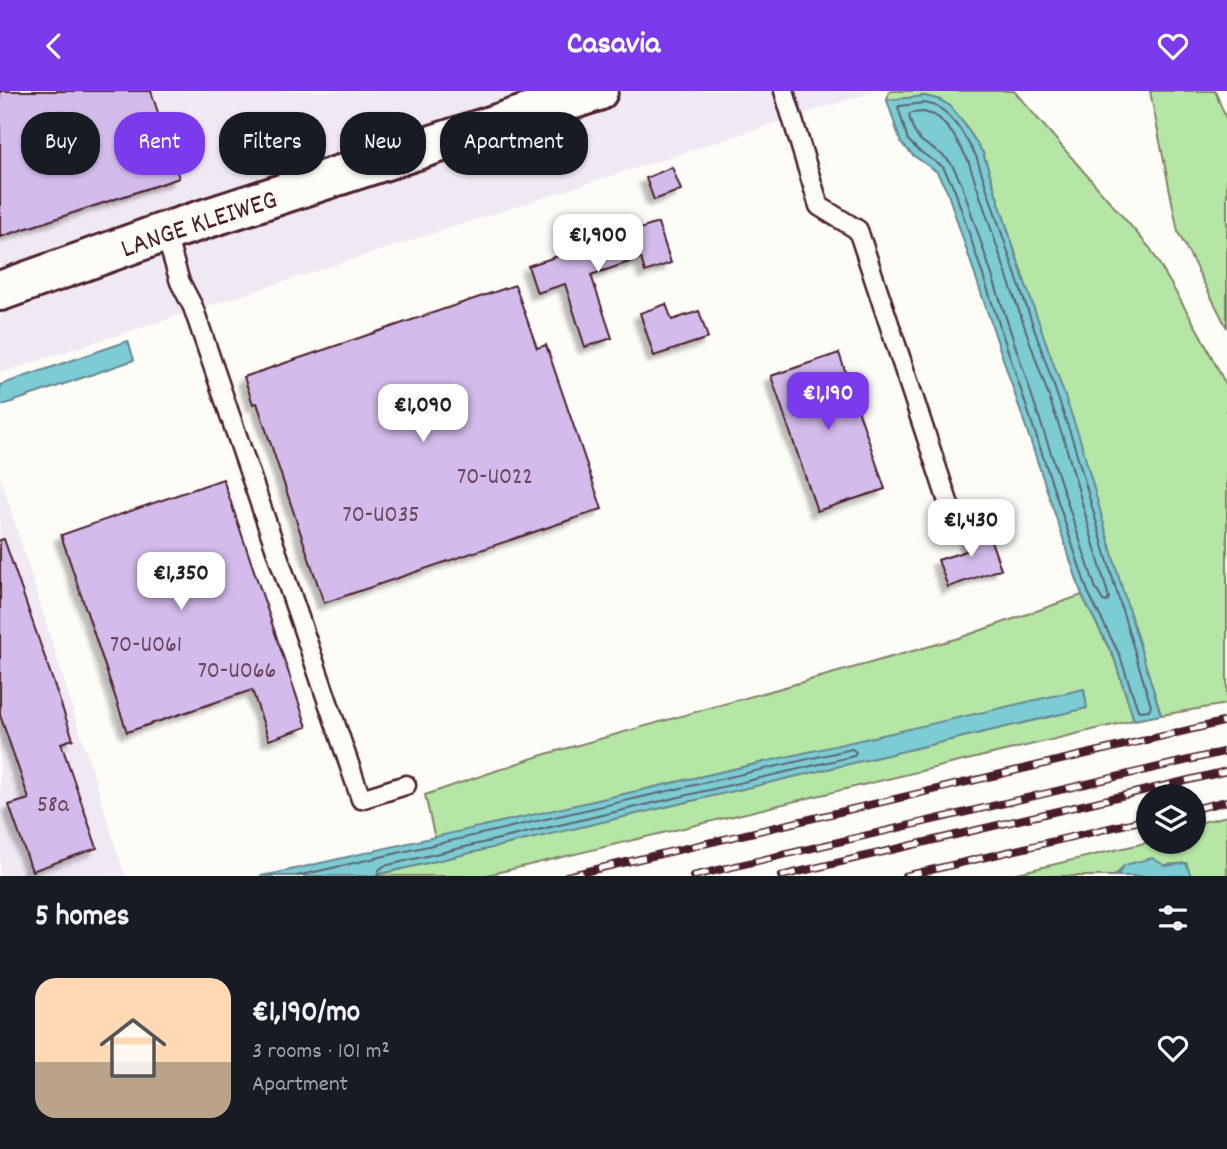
<!DOCTYPE html>
<html lang="en">
<head>
<meta charset="utf-8">
<style>
  body { margin:0; font-family:Dekko,sans-serif; background:#20242c; color:#f1f3f6; height:100vh; display:flex; flex-direction:column; font-size:26px; white-space:nowrap }
  * { box-sizing:border-box; margin:0 }
  p { font-size:23px; color:#9ea1a6 }
  .icon { flex:none; width:38px; height:38px; fill:none; stroke:currentColor; stroke-width:2; stroke-linecap:round; stroke-linejoin:round }
  .map { position:relative; height:785px; overflow:hidden }
  .panel { display:flex; flex-direction:column; background:#171b24; flex:1 }
  .panel>* { flex:none }
  .guide { position:absolute; left:21px; top:21px; width:700px; height:63px; display:flex; gap:14px }
  .fabs { position:absolute; left:1136px; top:693px; display:grid; gap:14px }
  .fabs a { display:grid; place-items:center; width:70px; height:70px; border-radius:50%; background:#171b24; box-shadow:0 2px 5px #0004; font-size:35px }
  .price { position:absolute; translate:-50% -60px; padding:0 16px; border-radius:14px; background:#fff; color:#222; font-size:23px; line-height:46px; filter:drop-shadow(0 2px 4px #0008) }
  .price::after { content:''; position:absolute; left:50%; top:42px; width:21px; height:16px; margin-left:-10px; background:inherit; clip-path:polygon(0 0,100% 0,50% 100%) }
  .price.selected { background:#7c3aed; color:#fff }
  ul { padding:0; list-style:none }
  li { display:flex; align-items:center; gap:21px; height:175px; padding:0 35px }
  li+li { border-top:2px solid #363941 }
  li span { display:grid; place-items:center; flex:none; width:196px; height:140px; border-radius:21px; color:#555 }
  li>.icon { margin-inline-start:auto }
  span .icon { width:84px; height:84px; fill:#fffc; stroke-width:1 }
  li b { font-size:30px }
  h2 { display:flex; justify-content:space-between; align-items:center; height:84px; padding:0 35px; font-size:30px }
  .tag { padding:0 24px; border-radius:28px; background:#171b24; box-shadow:0 2px 5px #0004; font-size:24px; line-height:63px }
  .tag.selected { background:#7c3aed; color:#fff }
  header { display:flex; justify-content:space-between; align-items:center; height:91px; padding:0 35px; background:#7c3aed; color:#fff; font-size:32px; font-weight:700 }
  .map>svg:first-child { display:block }
  .built { fill:#f0e9f3 }
  .green { fill:#b6e6a5; stroke:#808268; stroke-width:2 }
  .water { fill:#7bccd4; stroke:#678790; stroke-width:2 }
  .lines { fill:none; stroke-linecap:round; stroke-linejoin:round }
  .shore { stroke:#5e646f; stroke-width:2 }
  .building { fill:#d3bceb; stroke:#4a1f2b; stroke-width:2; filter:url(#shadow) }
  .lane-casing { stroke:#4a1f2b; stroke-width:23 }
  .secondary-casing { stroke:#4a1f2b; stroke-width:44 }
  .lane { stroke:#fdfcf7; stroke-width:18 }
  .secondary { stroke:#fdfcf7; stroke-width:38 }
  .rail-casing { stroke:#4a1f2b; stroke-width:8 }
  .rail { stroke:#fdfcf7; stroke-width:5; stroke-dasharray:16; stroke-linecap:butt }
  .labels { text-anchor:middle; stroke-width:5; stroke-linejoin:round; paint-order:stroke }
  .number-label { font-size:24px; fill:#6c465b }
  .street-label { font-size:28px; fill:#4a1f2b; stroke:#fdfcf7 }
</style>
</head>
<body>
<header><svg class="icon" aria-label="back" viewBox="0 0 24 24"><path d="M15 5l-7 7 7 7"/></svg>Casavia<svg class="icon" aria-label="heart" viewBox="0 0 24 24"><path d="M12 20l-8-8c-3-5 5-10 8-4 3-6 11-1 8 4z"/></svg></header>
<div class="map">
<svg width="1227" height="785" viewBox="0 0 1227 785">
  <defs>
    <filter id="shadow"><feDropShadow dx="-6" dy="6" stdDeviation="2" flood-color="#0004"/></filter>
  </defs>
  <rect width="100%" height="100%" fill="#fdfcf7"/>
  <filter id="ink" filterUnits="userSpaceOnUse"><feTurbulence type="fractalNoise" baseFrequency=".0143" numOctaves="2"/><feDisplacementMap in="SourceGraphic" scale="14" xChannelSelector="R" yChannelSelector="G"/><feConvolveMatrix kernelMatrix="1 2 1 2 8 2 1 2 1" color-interpolation-filters="sRGB"/></filter>
  <g filter="url(#ink)">
    <!-- built -->
    <path class="built" d="M0,0H875L0,282Z
      M0,384L125,785H0Z"/>
    <!-- green -->
    <path class="green" d="M889,0H1014L1150,157L1200,243L1227,296V613L1161,624L1023,186L983,62L965,34L950,15L940,9L925,5L887,9Z
      M1150,0H1215L1227,30V237L1178,141Z
      M1082,504L1114,567L1134,629L483,785H372L1087,617L438,761L425,704L539,665L959,547Z
      M1227,725V785H1186L1190,783L1186,772L1122,778L1114,785H1005L1149,751H1194V733Z"/>
    <!-- water -->
    <path class="water" d="M925,5L940,9L950,15L965,34L983,62L1023,186L1080,348L1120,490L1161,624L1134,629L1114,567L1082,504L947,100L937,81L914,65L901,52L887,9Z
      M128,250L134,269L0,315V294Z
      M1084,598L1087,617L372,785H260L277,782Z
      M1152,767L1166,775L1186,772L1191,785H1114L1119,782L1124,774Z"/>
    <g class="lines">
      <!-- shore -->
      <path class="shore" d="M924,12L937,15L945,21L960,38L976,65L1017,188L1073,350L1114,492L1151,615L1149,619L1141,620L1138,619L1120,565L1088,501L954,97L943,76L919,60L908,49L898,16L900,15Z
        M923,21L934,24L939,27L953,43L968,69L1009,191L1065,352L1109,507L1107,511L1103,510L1096,498L962,94C958,87 955,76 948,69C929,50 916,58 909,24L912,22Z
        M297,785L852,658L856,661L854,665L384,775L379,779L378,785"/>
    </g>
    <!-- building -->
    <path class="building" d="M0,0H151L179,87L0,146Z
      M672,76L681,99L654,109L646,87Z
      M658,132L671,172L645,181L641,167L591,184L612,247L585,256L565,193L537,202L528,175Z
      M515,194L537,257L546,254L602,418L324,512L257,312L253,313L244,286Z
      M666,213L672,229L699,220L708,247L654,265L640,222Z
      M839,262L885,398L817,420L771,285Z
      M223,388L307,636L269,649L252,599L127,641L61,444Z
      M985,433L1001,478L948,496L938,469L969,459L963,441Z
      M4,448L73,648L61,652L97,757L32,780L9,714L29,708L0,624V449Z"/>
    <g class="lines">
      <defs>
        <path id="lane" d="M784,0L819,115L858,139L955,432
          M165,141L180,191L193,216L361,708L406,694"/>
        <g id="secondary">
          <path id="s1" d="M0,200L165,141L598,0"/>
        </g>
      </defs>
      <!-- lane casing -->
      <use href="#lane" class="lane-casing"/>
      <!-- secondary casing -->
      <use href="#secondary" class="secondary-casing"/>
      <!-- lane -->
      <use href="#lane" class="lane"/>
      <!-- secondary -->
      <use href="#secondary" class="secondary"/>
      <defs>
        <path id="rail" d="M1194,718L1227,710
          M567,785L1227,630
          M693,785L1227,660
          M781,785L1227,680
          M905,785L1148,728"/>
      </defs>
      <!-- rail casing -->
      <use href="#rail" class="rail-casing"/>
      <!-- rail -->
      <use href="#rail" class="rail"/>
    </g>
  </g>
  <g class="labels">
    <!-- number labels -->
    <g class="number-label">
      <text x="495" y="392">70-U022</text>
      <text x="381" y="430">70-U035</text>
      <text x="146" y="560">70-U061</text>
      <text x="237" y="586">70-U066</text>
      <text x="53" y="720">58a</text>
    </g>
    <!-- street labels -->
    <g class="street-label">
      <text dy="10" stroke="none"><textPath href="#s1" startOffset="210">LANGE KLEIWEG</textPath></text>
    </g>
  </g>
</svg>
<div class="fabs">
<a><svg class="icon" aria-label="layers" viewBox="0 0 24 24"><path d="M12 4l9 5-9 5-9-5zM3 14l9 5 9-5"/></svg></a>
</div>
<b class="price" style="left:598px;top:183px">€1,900</b>
<b class="price selected" style="left:828px;top:341px">€1,190</b>
<b class="price" style="left:423px;top:353px">€1,090</b>
<b class="price" style="left:971px;top:468px">€1,430</b>
<b class="price" style="left:181px;top:521px">€1,350</b>
<div class="guide">
<a class="tag">Buy</a>
<a class="tag selected">Rent</a>
<a class="tag">Filters</a>
<a class="tag">New</a>
<a class="tag">Apartment</a>
</div>
</div>
<section class="panel">
<h2>5 homes<svg class="icon" aria-label="filters" viewBox="0 0 24 24"><path d="M4 7h16M4 17h16"/><circle cx="9" cy="7" r="2"/><circle cx="15" cy="17" r="2"/></svg></h2>
<ul>
<li><span style="background:linear-gradient(#ffd9b3 60%,#b9a48a 0)"><svg class="icon" aria-label="home" viewBox="0 0 24 24"><path d="M3 11l9-7 9 7M6 9v11h12V9"/></svg></span><div><b>€1,190/mo</b><p>3 rooms · 101 m²</p><p>Apartment</p></div><svg class="icon" aria-label="heart" viewBox="0 0 24 24"><path d="M12 20l-8-8c-3-5 5-10 8-4 3-6 11-1 8 4z"/></svg></li>
</ul>
</section>
</body>
</html>
